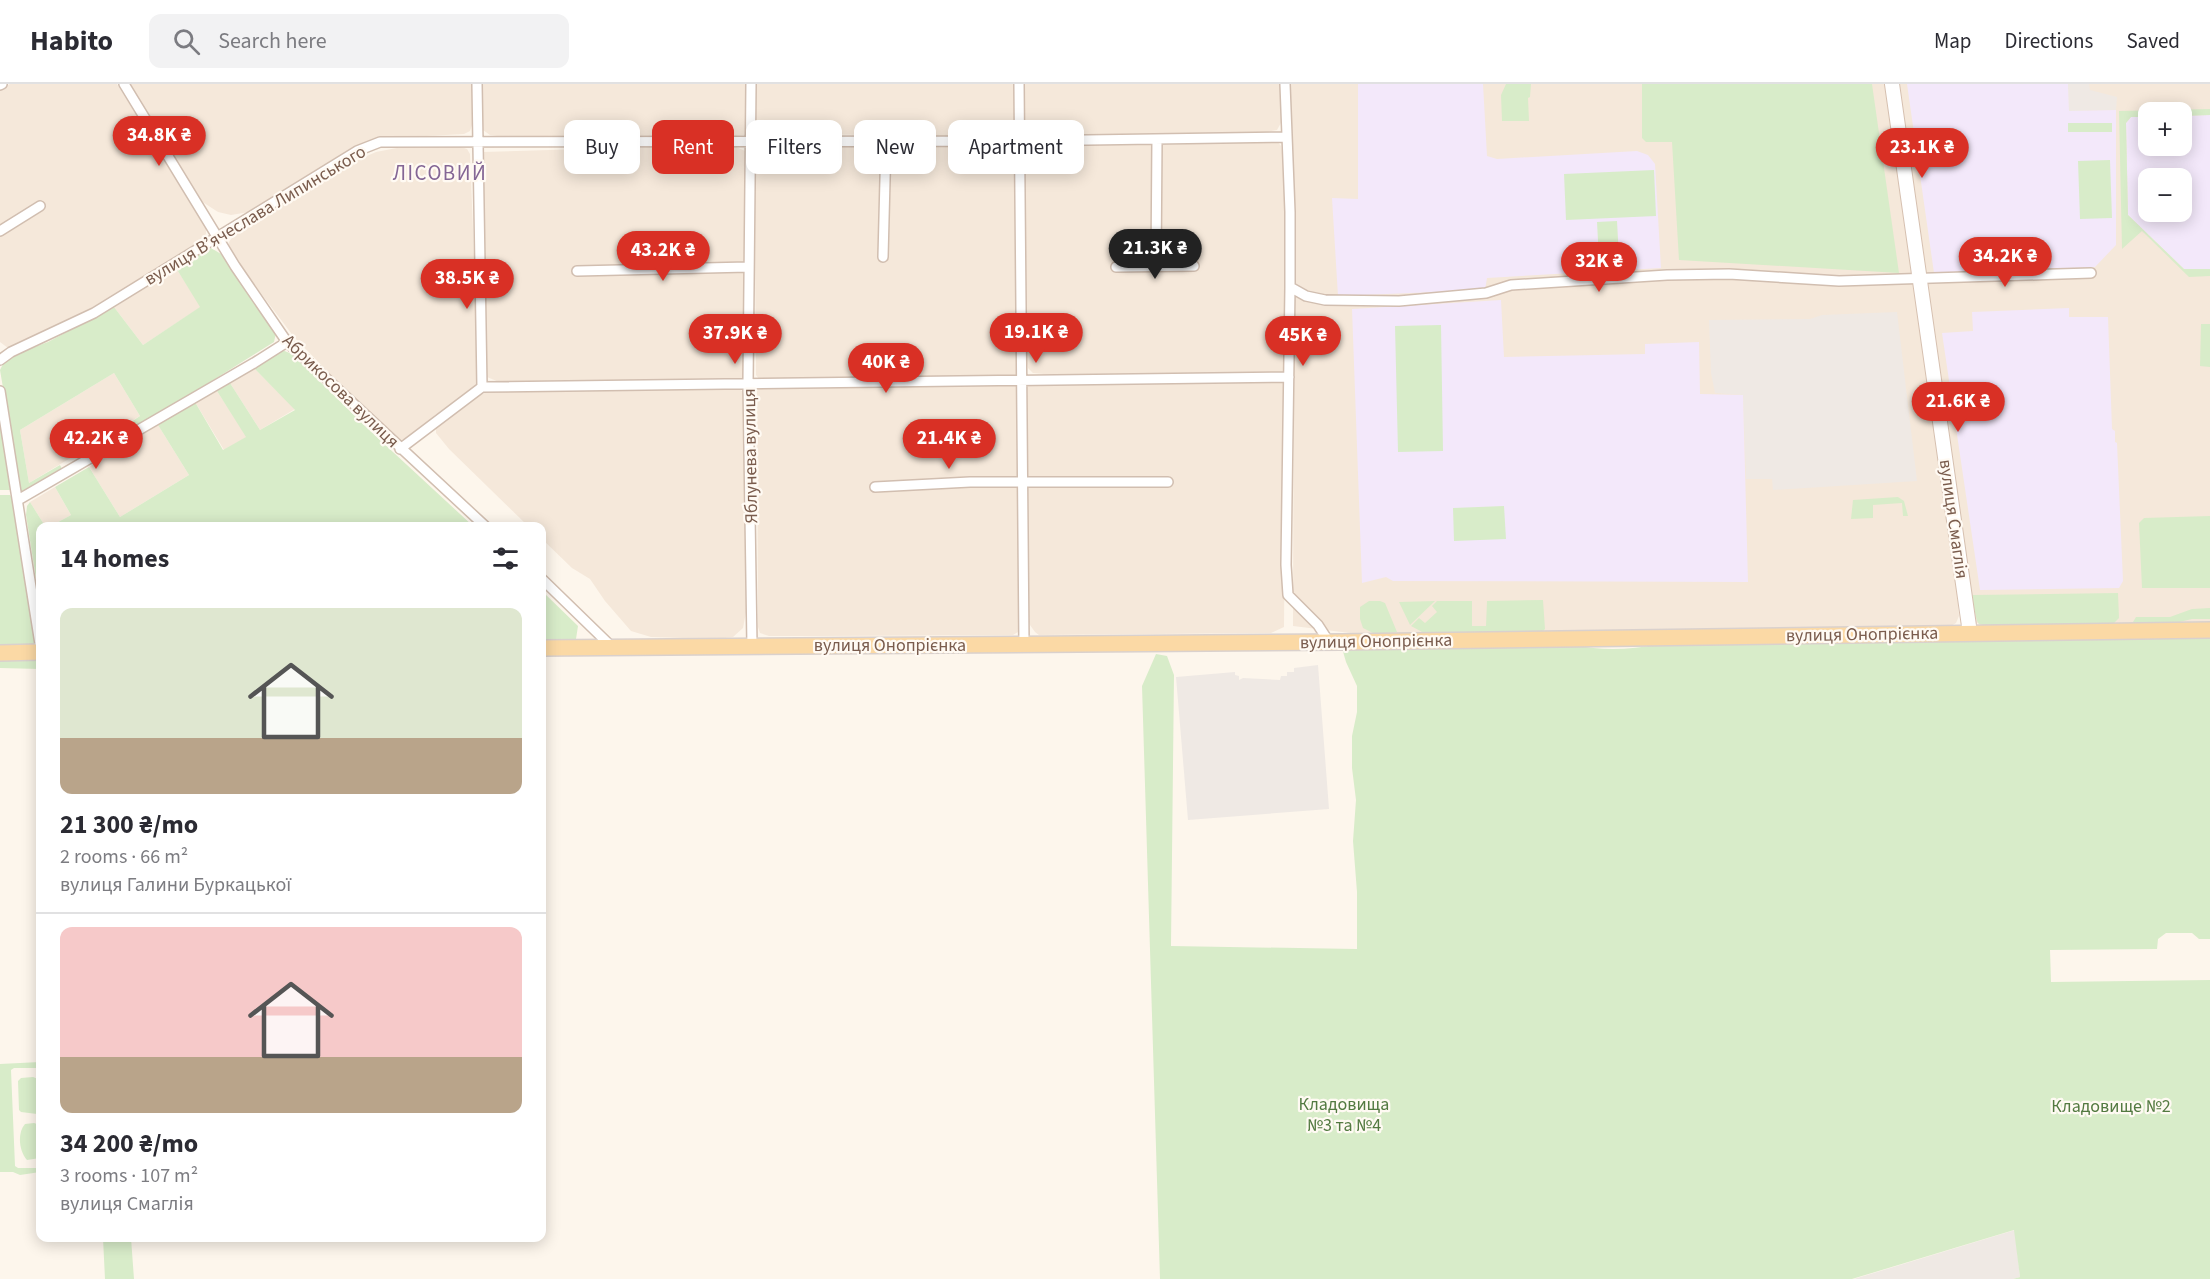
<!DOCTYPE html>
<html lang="en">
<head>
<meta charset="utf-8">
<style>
  body { margin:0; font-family:"Source Sans 3",sans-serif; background:#f2f2f3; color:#2b2b33; height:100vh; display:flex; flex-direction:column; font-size:22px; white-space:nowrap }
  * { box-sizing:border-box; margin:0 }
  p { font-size:20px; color:#7c7c81 }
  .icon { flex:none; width:33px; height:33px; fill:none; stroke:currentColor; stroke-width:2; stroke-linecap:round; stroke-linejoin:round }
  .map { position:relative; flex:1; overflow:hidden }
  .panel { position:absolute; left:36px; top:438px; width:510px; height:720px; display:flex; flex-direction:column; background:#fff; border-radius:12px; box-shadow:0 3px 15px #0003 }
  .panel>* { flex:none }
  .top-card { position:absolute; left:564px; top:36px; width:570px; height:54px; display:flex; gap:12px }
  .fabs { position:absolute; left:2138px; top:18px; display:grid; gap:12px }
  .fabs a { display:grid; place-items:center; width:54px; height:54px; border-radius:12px; background:#fff; box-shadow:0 3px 15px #0003; font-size:30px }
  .price { position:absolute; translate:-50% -51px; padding:0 14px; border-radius:21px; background:#d93025; color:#fff; font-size:20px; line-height:39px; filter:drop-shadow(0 2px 3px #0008) }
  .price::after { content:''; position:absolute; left:50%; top:36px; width:18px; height:14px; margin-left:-9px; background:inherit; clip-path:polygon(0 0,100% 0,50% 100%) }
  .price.active { background:#222; color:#fff }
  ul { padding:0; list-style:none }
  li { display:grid; align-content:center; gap:12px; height:318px; padding:0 24px }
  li+li { border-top:2px solid #e1e1e2 }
  li span { display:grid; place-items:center; height:186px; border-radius:12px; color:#555 }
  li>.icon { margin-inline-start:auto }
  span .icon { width:108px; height:108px; fill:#fffc; stroke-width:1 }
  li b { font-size:26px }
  h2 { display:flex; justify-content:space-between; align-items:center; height:72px; padding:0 24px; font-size:26px }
  .tag { padding:0 21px; border-radius:12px; background:#fff; box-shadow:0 3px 15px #0003; font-size:21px; line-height:54px }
  .tag.active { background:#d93025; color:#fff }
  header { display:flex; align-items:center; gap:36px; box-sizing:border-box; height:84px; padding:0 30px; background:#fff; border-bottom:2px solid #e1e1e2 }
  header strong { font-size:28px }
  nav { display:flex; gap:33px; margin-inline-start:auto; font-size:21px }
  .search { width:420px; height:54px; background:#f2f2f3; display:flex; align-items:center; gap:15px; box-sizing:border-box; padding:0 21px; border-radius:12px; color:#7c7c81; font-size:22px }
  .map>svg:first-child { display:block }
  .residential { fill:#f5e8da; fill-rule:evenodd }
  .industrial { fill:#efe9e4 }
  .education { fill:#f3e8fa; fill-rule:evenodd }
  .green { fill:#d8ecc9 }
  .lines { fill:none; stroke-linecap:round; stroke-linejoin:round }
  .street-casing { stroke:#d1beb0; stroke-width:12 }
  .secondary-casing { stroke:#d6c0b0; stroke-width:16 }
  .primary-casing { stroke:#dad1cd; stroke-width:18 }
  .street { stroke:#fff; stroke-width:9 }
  .secondary { stroke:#fff; stroke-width:14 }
  .primary { stroke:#fbd9a5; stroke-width:15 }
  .labels { text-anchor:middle; stroke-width:4.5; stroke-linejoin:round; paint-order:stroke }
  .street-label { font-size:18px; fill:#7a5c4d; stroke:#fffaf3 }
  .park-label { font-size:18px; fill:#537a41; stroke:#fffaf3 }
  .quarter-label { font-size:21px; letter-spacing:1.5px; fill:#846695; stroke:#fffaf3 }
</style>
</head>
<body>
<header>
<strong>Habito</strong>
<div class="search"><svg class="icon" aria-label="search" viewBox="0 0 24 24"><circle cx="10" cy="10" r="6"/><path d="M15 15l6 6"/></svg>Search here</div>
<nav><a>Map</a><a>Directions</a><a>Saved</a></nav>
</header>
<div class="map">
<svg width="2210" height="1195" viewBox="0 0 2210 1195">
  <rect width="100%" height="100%" fill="#fdf6ec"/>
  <!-- residential -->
  <path class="residential" d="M10,0H117L206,144V150L201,156L159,184L66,239L14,264H8L0,258V5Z
    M130,0H473V38L470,47L464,50L390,54L368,57L249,128L231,131L218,128L201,117Z
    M480,0H746L748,46L745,51L736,52L616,54L504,53L490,51L483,46L480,31Z
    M754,0H1015V48L1010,52L1005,53L803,50L767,51L758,49L756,45Z
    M1023,0H1282V37L1277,46L1261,49L1033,52L1028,51L1024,44Z
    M1290,0H1886L1956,496L1959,532L1956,539L1949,543L1375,552L1293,542L1294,196Z
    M1895,0H2210V539L1983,542L1975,538ZM2148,28H2181V62H2148ZM2148,94H2181V128H2148Z
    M1272,56L1277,57L1281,62L1284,80L1287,155L1285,289L1054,291L1033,289L1028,284L1026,274L1025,71L1027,63L1032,60L1166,61Z
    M1012,60L1016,65V291L759,295L756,291L754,71L757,66L763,62Z
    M715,61L734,62L745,67L746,70L743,295L499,298L487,293L482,68Z
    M407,62H458L467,65L470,70L479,297L477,302L461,315L435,331L409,354L401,356L396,355L377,338L294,253L247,191L228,163L229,158L234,151L335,86L376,68Z
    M176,184L201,223L143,261L114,223Z
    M254,284L295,325L260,346L230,299Z
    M114,289L140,332L29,399L20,346Z
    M1284,297L1286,299L1284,543L1271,549L1039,551L1035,548L1030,541L1028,535L1026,306L1029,299Z
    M1017,300L1019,541L1018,548L1013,551L818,552H769L760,549L758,543L757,307L759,303Z
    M737,304L742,307L744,317L747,523L743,544L733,553L715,555L651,553L631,547L605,517L590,495L572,484L542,455V442H528L449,365L436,349V343L476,313L489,307Z
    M217,307L247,353L224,366L195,318Z
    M158,341L189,391L120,433L89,383Z
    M55,403L71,431L51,442H45L30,418Z"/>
  <!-- industrial -->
  <path class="industrial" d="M2068,0H2089L2090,6L2117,13L2116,26L2069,27Z
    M1897,228L1917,397L1773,406L1772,395H1746L1743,311L1715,309L1711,289L1709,236L1810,235L1822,231Z
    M1318,581L1329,725L1188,736L1176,593L1235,588V591L1239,592V596L1243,594L1280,596L1281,592H1287V588H1294V584Z
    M2015,1146L2020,1193L2013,1195H1854Z"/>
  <!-- education -->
  <path class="education" d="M1358,0H1483L1487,72L1497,75L1637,67L1648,71L1655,80L1661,184L1487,194L1485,206L1338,212L1332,114L1358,115Z
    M1907,0H2068L2069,27L2116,26V161L2095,183L1934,189Z
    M2210,31V185H2184L2128,131L2126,39L2131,33H2148V62H2181V32ZM2148,94H2181V128H2148Z
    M1501,216L1504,273L1645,270V260L1699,258L1700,310L1743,311L1748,498L1393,497L1386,493L1362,499L1352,225Z
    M2069,224V233H2108L2112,345L2115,347V358L2117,359L2123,497L2119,504L1980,506L1942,249L1973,247L1972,228Z"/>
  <!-- green -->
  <path class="green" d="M1506,0H1531L1530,13L1528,14L1529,37H1502L1501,11Z
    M1642,0H1872L1899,189L1679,176L1672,58H1646L1642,54Z
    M2210,25V31L2181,32V28H2148V33H2131L2126,39L2128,131L2184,185H2210V192L2189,193L2142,147L2122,165L2119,27Z
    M2068,39H2112V48H2068Z
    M2110,76L2112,134L2080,135L2078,77Z
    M1654,86L1656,132L1566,136L1564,90Z
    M1617,137L1619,174L1599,175L1597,138Z
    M211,164L221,170L276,249L274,258L135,345L131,338L140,332L114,289L20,346L29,399L60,381L62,385L21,410L0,286L4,278L13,271L48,258L114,223L143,261L200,223L176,184Z
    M2201,240H2210V283L2200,282Z
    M1441,241L1443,367L1398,368L1395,242Z
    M282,266L292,270L367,344L473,442H51L71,431L55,403L89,383L120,433L189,391L158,341L195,318L223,366L246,353L217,307L230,299L260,346L295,326L254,284Z
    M0,325L2,336L10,406H0Z
    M124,341L128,348L92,371L87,364Z
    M0,411H10L14,417L37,562L0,563Z
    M1898,413L1904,417L1908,432H1903L1902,419L1873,421V434L1851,435L1853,416Z
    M30,418L45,442H40V520L26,431L27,422Z
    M1504,422L1506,455L1454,457L1453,424Z
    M2210,432V504H2142L2139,439L2144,434Z
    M542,507L578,542L576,555L542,556Z
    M2118,509L2119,534L2113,540L1985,541L1979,540L1977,537L1971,511Z
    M1543,516L1545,545L1542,548L1436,549H1424L1411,542L1419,534L1425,539L1437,528L1432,522L1437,517H1472V542H1486L1487,517Z
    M1369,517H1380L1385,519L1397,548L1375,550L1363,544L1360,535V523Z
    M1435,517L1410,541L1399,518Z
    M2210,524V535H2192L2171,540H2135L2133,538L2136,533H2170L2192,525Z
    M2210,552V855H2199L2192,849H2166L2158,855L2157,865L2050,866L2051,898L2210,896V1195H2013L2020,1193L2014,1146L1852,1195H1160L1142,602L1156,570L1167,572L1174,591L1171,862L1357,865V808L1353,757L1356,716L1352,684V652L1357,628V602L1346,578L1342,564L1574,561C1602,567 1630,566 1659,560Z
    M40,575V585L0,584V576Z
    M40,978V984H14L11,986L15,1082L18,1084H40V1088L20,1091L13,1088H0V980Z
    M33,993L38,995L39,999L40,1027L37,1030L21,1028L19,1026L18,997L21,994Z
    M34,1039L40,1041V1074L27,1076C19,1067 17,1049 25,1040Z
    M103,1154H131L134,1195H105Z"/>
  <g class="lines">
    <defs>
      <path id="street" d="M124,0L235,182L287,258L485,442
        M751,0L748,299L752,562
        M1019,0L1024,560
        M1285,0L1290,128V203L1286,481L1288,511L1318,541L1329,558
        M0,1L2,0
        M0,147L40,122
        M883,173L886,57
        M1156,182L1157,55
        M1116,183L1194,182
        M577,187L748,183
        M1290,203L1306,212L1325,216L1399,217L1486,209L1511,201L1667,191L1729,190L1839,197L2091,189
        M0,276L11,268L94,229L357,67L380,58L1020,57L1285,53
        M482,303L1289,293
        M0,307L40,560
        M400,365L482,303L477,0
        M875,403L970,398H1168
        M18,416L254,279L287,258
        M542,495L613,564"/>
      <path id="secondary" d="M1892,0L1970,549"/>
      <path id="primary" d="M542,564L1341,558L2210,546
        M0,569L40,568"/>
    </defs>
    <!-- street casing -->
    <use href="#street" class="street-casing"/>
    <!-- secondary casing -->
    <use href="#secondary" class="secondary-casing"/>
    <!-- primary casing -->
    <use href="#primary" class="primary-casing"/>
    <!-- street -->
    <use href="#street" class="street"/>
    <!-- secondary -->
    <use href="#secondary" class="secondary"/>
    <!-- primary -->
    <use href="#primary" class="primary"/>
  </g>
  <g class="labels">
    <!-- street labels -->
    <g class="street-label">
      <text transform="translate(255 131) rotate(-31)" y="6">вулиця Вʼячеслава Липинського</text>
      <text transform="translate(341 307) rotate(44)" y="6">Абрикосова вулиця</text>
      <text transform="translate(750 372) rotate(-91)" y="6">Яблунева вулиця</text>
      <text transform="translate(1954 435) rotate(82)" y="6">вулиця Смаглія</text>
      <text transform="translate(1862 550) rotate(-1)" y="6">вулиця Онопрієнка</text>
      <text transform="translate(1376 557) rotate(-1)" y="6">вулиця Онопрієнка</text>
      <text x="890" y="567">вулиця Онопрієнка</text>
    </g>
    <!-- park labels -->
    <g class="park-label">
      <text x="1344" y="1026">Кладовища<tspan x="1344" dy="21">№3 та №4</tspan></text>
      <text x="2111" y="1028">Кладовище №2</text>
    </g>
    <!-- quarter labels -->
    <g class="quarter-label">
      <text x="440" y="96">ЛІСОВИЙ</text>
    </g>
  </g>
</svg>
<div class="fabs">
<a>+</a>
<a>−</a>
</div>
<b class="price" style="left:159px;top:83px">34.8K ₴</b>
<b class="price" style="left:1922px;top:95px">23.1K ₴</b>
<b class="price active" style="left:1155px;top:196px">21.3K ₴</b>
<b class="price" style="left:663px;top:198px">43.2K ₴</b>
<b class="price" style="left:2005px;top:204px">34.2K ₴</b>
<b class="price" style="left:1599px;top:209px">32K ₴</b>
<b class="price" style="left:467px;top:226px">38.5K ₴</b>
<b class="price" style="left:1036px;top:280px">19.1K ₴</b>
<b class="price" style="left:735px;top:281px">37.9K ₴</b>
<b class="price" style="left:1303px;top:283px">45K ₴</b>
<b class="price" style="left:886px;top:310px">40K ₴</b>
<b class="price" style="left:1958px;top:349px">21.6K ₴</b>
<b class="price" style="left:96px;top:386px">42.2K ₴</b>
<b class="price" style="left:949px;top:386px">21.4K ₴</b>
<div class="top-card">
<a class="tag">Buy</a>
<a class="tag active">Rent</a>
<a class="tag">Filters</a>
<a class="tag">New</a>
<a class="tag">Apartment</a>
</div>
<section class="panel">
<h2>14 homes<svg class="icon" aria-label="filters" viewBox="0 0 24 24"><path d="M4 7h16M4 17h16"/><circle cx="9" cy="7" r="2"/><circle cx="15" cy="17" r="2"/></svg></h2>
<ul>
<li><span style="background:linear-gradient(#dfe7d0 70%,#b9a48a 0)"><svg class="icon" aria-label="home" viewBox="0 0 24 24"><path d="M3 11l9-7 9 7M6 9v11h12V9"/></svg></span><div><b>21 300 ₴/mo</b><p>2 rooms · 66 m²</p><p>вулиця Галини Буркацької</p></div></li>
<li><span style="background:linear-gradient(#f6c9c9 70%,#b9a48a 0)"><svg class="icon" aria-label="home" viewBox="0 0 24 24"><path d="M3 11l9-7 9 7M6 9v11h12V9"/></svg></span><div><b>34 200 ₴/mo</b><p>3 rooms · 107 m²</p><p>вулиця Смаглія</p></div></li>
</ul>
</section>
</div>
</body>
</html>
